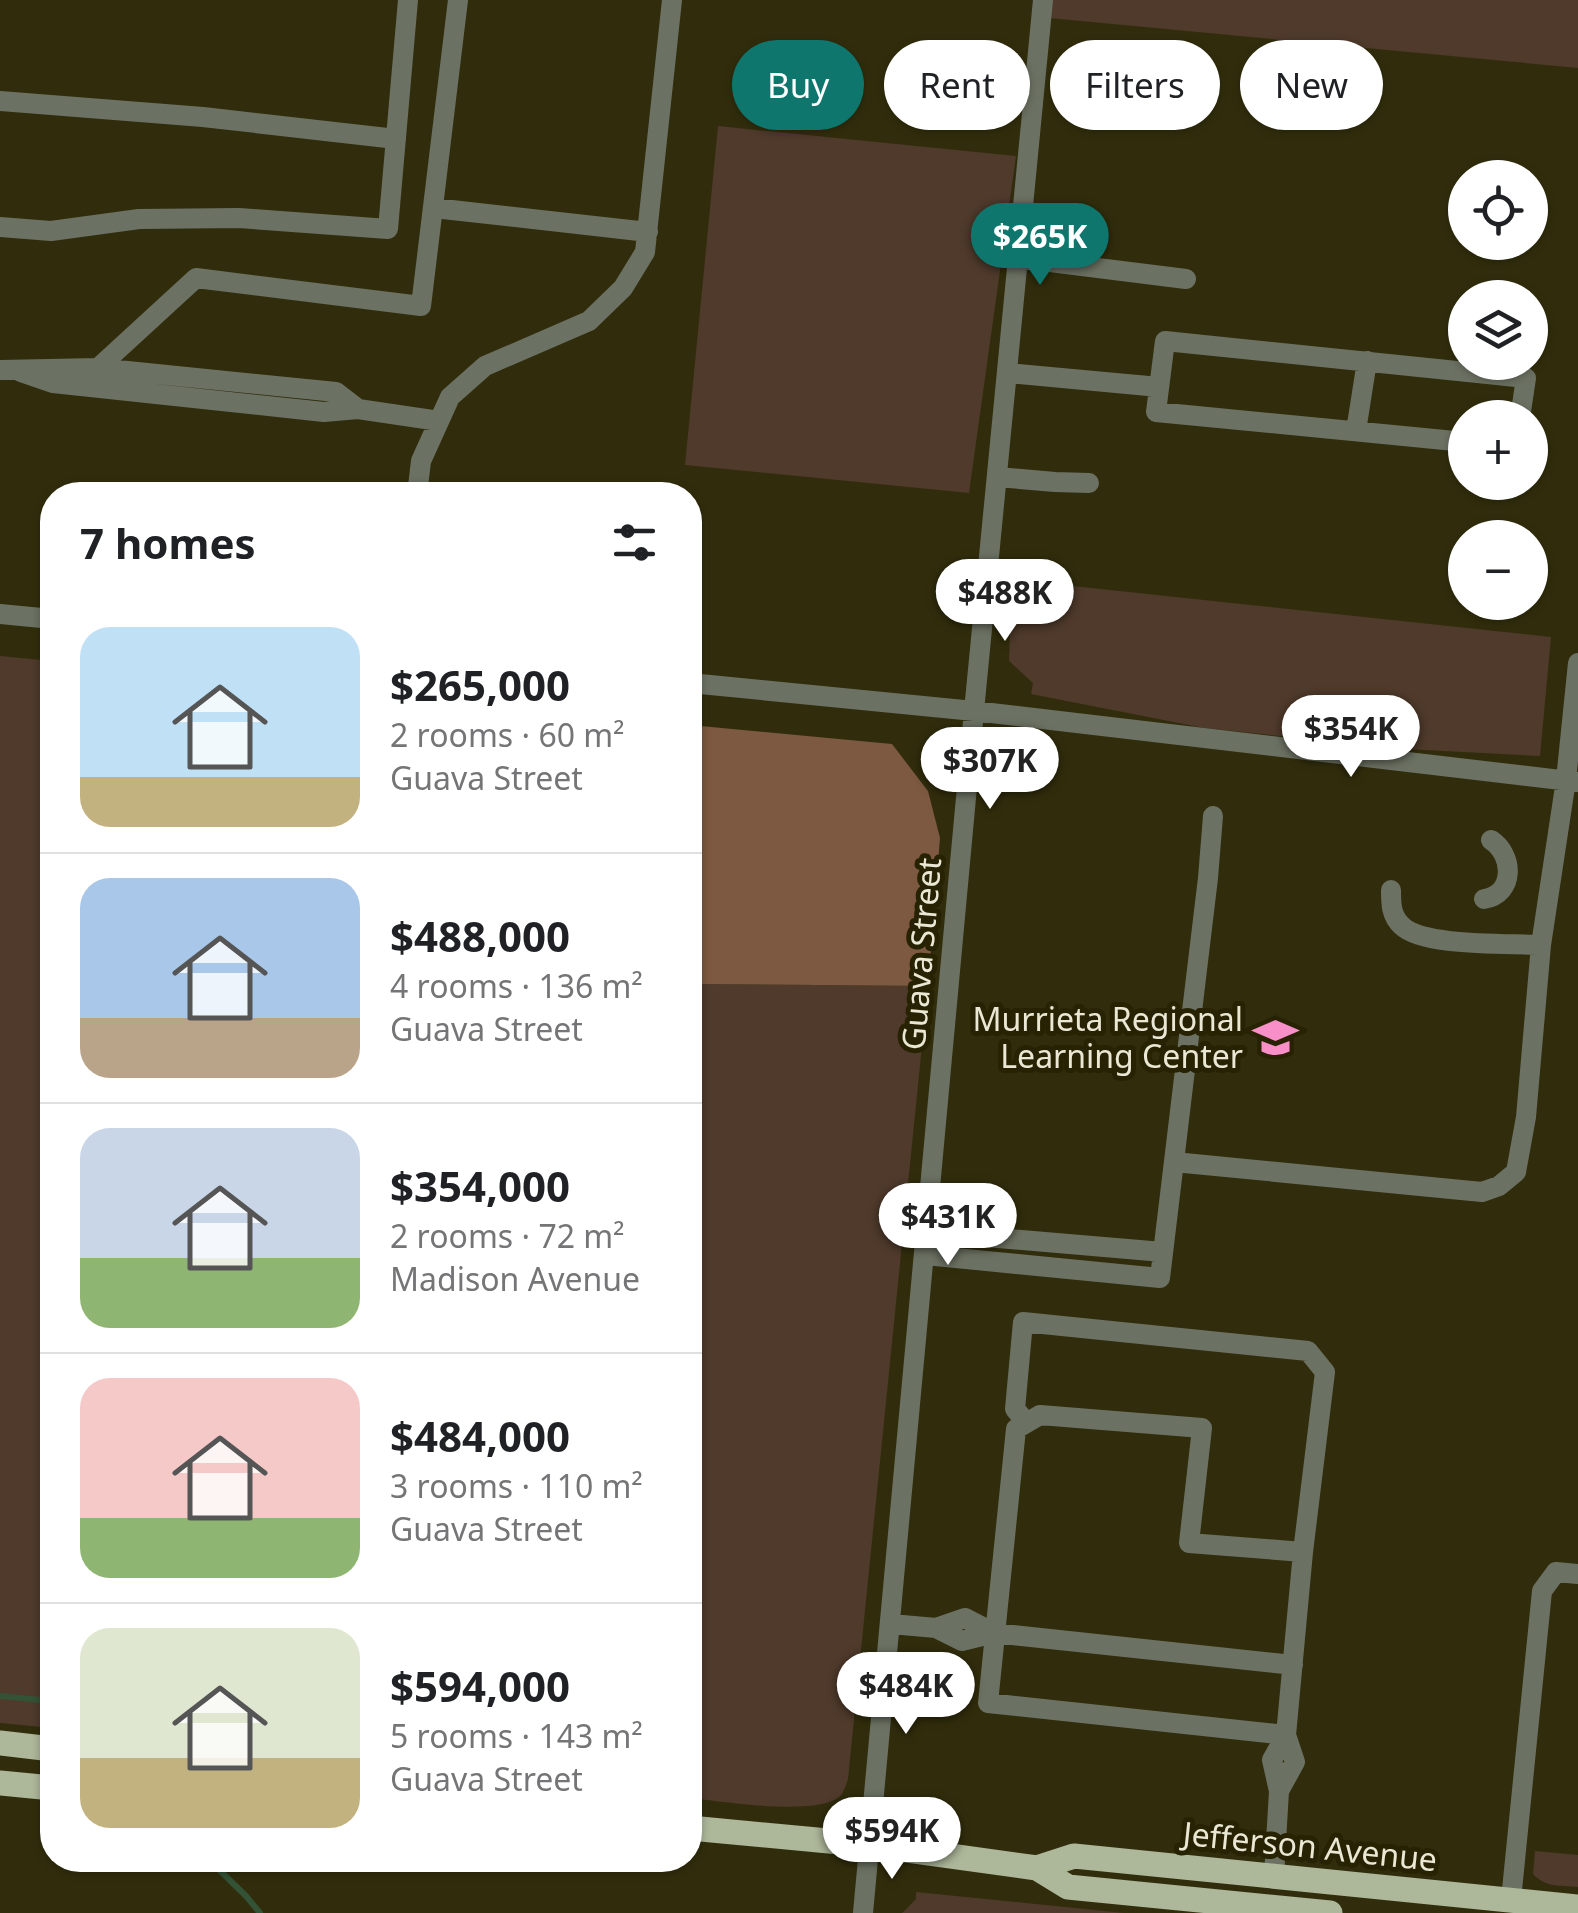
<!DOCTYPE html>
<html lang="en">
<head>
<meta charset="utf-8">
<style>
  body { margin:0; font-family:"Noto Sans",sans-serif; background:#f6f6f6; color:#202124; height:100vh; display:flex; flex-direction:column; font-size:38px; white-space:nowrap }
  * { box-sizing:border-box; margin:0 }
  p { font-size:32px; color:#757577 }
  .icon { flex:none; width:55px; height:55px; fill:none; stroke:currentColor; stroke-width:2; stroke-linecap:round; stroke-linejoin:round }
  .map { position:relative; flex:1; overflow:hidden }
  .sheet { position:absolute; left:40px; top:482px; width:662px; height:1390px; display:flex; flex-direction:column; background:#fff; border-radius:40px; box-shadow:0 2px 8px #0004 }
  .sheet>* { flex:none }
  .guide { position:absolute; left:732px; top:40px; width:695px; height:90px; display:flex; gap:20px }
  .buttons { position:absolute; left:1448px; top:160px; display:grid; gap:20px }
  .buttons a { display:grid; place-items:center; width:100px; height:100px; border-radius:50%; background:#fff; box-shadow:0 2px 8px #0004; font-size:50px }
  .price { position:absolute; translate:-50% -85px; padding:0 22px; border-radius:35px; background:#fff; color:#222; font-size:32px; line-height:65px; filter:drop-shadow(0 2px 5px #0008) }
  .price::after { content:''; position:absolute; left:50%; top:60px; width:30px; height:22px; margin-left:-15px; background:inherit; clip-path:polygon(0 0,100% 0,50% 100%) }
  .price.active { background:#0f766e; color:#fff }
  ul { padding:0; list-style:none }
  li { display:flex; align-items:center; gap:30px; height:250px; padding:0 40px }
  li+li { border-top:2px solid #e0e0e0 }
  li span { display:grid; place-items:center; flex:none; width:280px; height:200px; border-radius:30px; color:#555 }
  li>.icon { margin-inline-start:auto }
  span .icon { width:120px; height:120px; fill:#fffc; stroke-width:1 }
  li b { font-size:42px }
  h2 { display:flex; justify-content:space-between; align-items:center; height:120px; padding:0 40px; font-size:42px }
  .tag { padding:0 35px; border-radius:45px; background:#fff; box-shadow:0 2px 8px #0004; font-size:35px; line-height:90px }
  .tag.active { background:#0f766e; color:#fff }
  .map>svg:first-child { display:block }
  .green { fill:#4f3a2b }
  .forest { fill:#7c5940 }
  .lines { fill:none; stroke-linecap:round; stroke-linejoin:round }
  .stream { stroke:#335236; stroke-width:6 }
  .minor { stroke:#6c7263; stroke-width:20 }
  .major { stroke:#adb79a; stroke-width:25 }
  .labels { text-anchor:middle; stroke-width:10; stroke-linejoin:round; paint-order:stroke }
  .street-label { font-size:32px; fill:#eae8d5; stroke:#272302 }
  .poi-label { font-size:32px; fill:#eae8d5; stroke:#272302; text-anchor:end }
</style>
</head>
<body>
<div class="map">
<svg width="1578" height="1913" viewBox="0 0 1578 1913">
  <rect width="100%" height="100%" fill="#312d0c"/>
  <!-- green -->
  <path class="green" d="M1052,0H1578V68L1049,18Z
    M718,126L1016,156L969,493L685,465Z
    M1007,579L1551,637L1540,756L1405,749L1204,728L1031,694L1033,683L1009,661L1010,631Z
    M0,656L52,661V1728L0,1723Z
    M690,984L928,986L848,1779C847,1782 844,1791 842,1794C824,1818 719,1801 690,1798Z
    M1535,1851L1578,1855V1887C1560,1885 1546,1888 1533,1874Z
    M916,1892L1124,1913H902L916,1899Z"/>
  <!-- forest -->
  <path class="forest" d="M690,725L892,744L928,791L940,838L928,986L690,984Z"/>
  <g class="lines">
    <!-- stream -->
    <path class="stream" d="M0,1696L52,1701
      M209,1860L246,1896L260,1913"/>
    <!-- minor -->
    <path class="minor" d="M0,101L203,117L396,139
      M434,208L648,232
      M0,227L51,231L139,219L239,218L388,229L408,0
      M1018,258L1186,279
      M98,368L196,278L421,306L458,0
      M0,370L98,368L336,392L358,409
      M21,372L53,383L324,412L358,409L439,421
      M1007,373L1159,387
      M1356,431L1367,361
      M1465,442L1156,412L1165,341L1526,378L1520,418
      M997,477L1055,482L1089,483
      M417,495L421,461L450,397L485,366L589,321L623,288L645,252L672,0
      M0,614L52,619
      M690,683L974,711L1578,782
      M1391,890C1391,904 1391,916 1402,926C1424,947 1509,943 1541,945
      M1484,899C1515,894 1514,855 1491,840
      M1174,1162L1482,1192L1499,1186L1516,1172L1526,1117L1541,945L1566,780L1578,663
      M927,1232L1163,1252
      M925,1255L1160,1278L1208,878L1213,816
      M1040,1415L1202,1428L1189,1543L1303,1552L1286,1735L988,1703L1016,1429Z
      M1026,1422L1015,1409L1023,1322L1308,1351L1325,1372L1303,1552
      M891,1624L936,1628L962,1641L994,1633L1293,1665
      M936,1628L965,1618L994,1633
      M1274,1876L1279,1791L1272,1760L1286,1735L1295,1762L1279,1791
      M1511,1900L1542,1591L1556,1572L1578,1574
      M863,1913L974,711L1043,0"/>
    <!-- major -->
    <path class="major" d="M0,1743L52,1749
      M0,1783L52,1788
      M690,1828L871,1845L1037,1868L1068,1887L1330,1913
      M1037,1868L1074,1856L1578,1907"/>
  </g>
  <!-- icons -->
  <defs>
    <symbol id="school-bare" viewBox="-9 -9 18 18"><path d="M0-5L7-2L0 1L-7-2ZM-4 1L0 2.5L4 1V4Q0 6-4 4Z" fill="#f98fc9" stroke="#272302" stroke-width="2.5" paint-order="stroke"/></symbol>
  </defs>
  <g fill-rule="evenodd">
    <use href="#school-bare" x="1244" y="1006" width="63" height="63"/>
  </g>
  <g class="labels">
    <!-- street labels -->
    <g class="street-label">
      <text transform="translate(922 954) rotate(-85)" y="11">Guava Street</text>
      <text transform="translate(1310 1847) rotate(6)" y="11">Jefferson Avenue</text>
    </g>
    <!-- poi labels -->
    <g class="poi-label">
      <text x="1243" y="1031">Murrieta Regional<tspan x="1243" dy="37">Learning Center</tspan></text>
    </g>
  </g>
</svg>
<div class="buttons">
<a><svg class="icon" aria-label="locate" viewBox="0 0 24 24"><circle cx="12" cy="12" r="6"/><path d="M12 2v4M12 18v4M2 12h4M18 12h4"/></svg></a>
<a><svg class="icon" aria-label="layers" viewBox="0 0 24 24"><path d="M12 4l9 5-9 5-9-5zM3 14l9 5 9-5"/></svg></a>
<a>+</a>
<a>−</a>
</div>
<b class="price active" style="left:1040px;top:288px">$265K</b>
<b class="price" style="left:1005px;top:644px">$488K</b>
<b class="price" style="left:1351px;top:780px">$354K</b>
<b class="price" style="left:990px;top:812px">$307K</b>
<b class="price" style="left:948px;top:1268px">$431K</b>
<b class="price" style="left:906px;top:1737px">$484K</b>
<b class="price" style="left:892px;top:1882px">$594K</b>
<div class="guide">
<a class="tag active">Buy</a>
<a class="tag">Rent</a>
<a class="tag">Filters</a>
<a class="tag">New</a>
</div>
<section class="sheet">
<h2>7 homes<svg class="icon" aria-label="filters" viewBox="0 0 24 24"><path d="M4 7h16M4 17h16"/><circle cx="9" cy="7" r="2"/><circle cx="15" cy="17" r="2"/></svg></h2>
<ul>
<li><span style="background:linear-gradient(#bfe0f5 75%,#c2b280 0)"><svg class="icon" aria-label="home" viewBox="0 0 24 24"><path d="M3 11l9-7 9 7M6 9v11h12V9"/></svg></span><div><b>$265,000</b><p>2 rooms · 60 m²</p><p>Guava Street</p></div></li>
<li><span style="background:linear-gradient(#a9c7e8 70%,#b9a48a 0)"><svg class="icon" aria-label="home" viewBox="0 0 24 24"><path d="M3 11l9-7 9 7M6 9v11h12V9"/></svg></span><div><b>$488,000</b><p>4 rooms · 136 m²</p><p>Guava Street</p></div></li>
<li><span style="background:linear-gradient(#c9d6e8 65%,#8fb573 0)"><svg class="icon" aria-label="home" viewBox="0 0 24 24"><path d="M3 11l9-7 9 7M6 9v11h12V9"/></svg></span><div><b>$354,000</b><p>2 rooms · 72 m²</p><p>Madison Avenue</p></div></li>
<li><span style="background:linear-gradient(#f6c9c9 70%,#8fb573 0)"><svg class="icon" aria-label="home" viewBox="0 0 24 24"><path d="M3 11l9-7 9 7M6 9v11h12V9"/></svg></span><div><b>$484,000</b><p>3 rooms · 110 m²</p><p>Guava Street</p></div></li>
<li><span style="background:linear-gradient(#dfe7d0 65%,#c2b280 0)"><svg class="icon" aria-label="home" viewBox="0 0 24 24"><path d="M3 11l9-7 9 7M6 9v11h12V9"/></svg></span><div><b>$594,000</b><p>5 rooms · 143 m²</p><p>Guava Street</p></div></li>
</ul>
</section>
</div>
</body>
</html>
